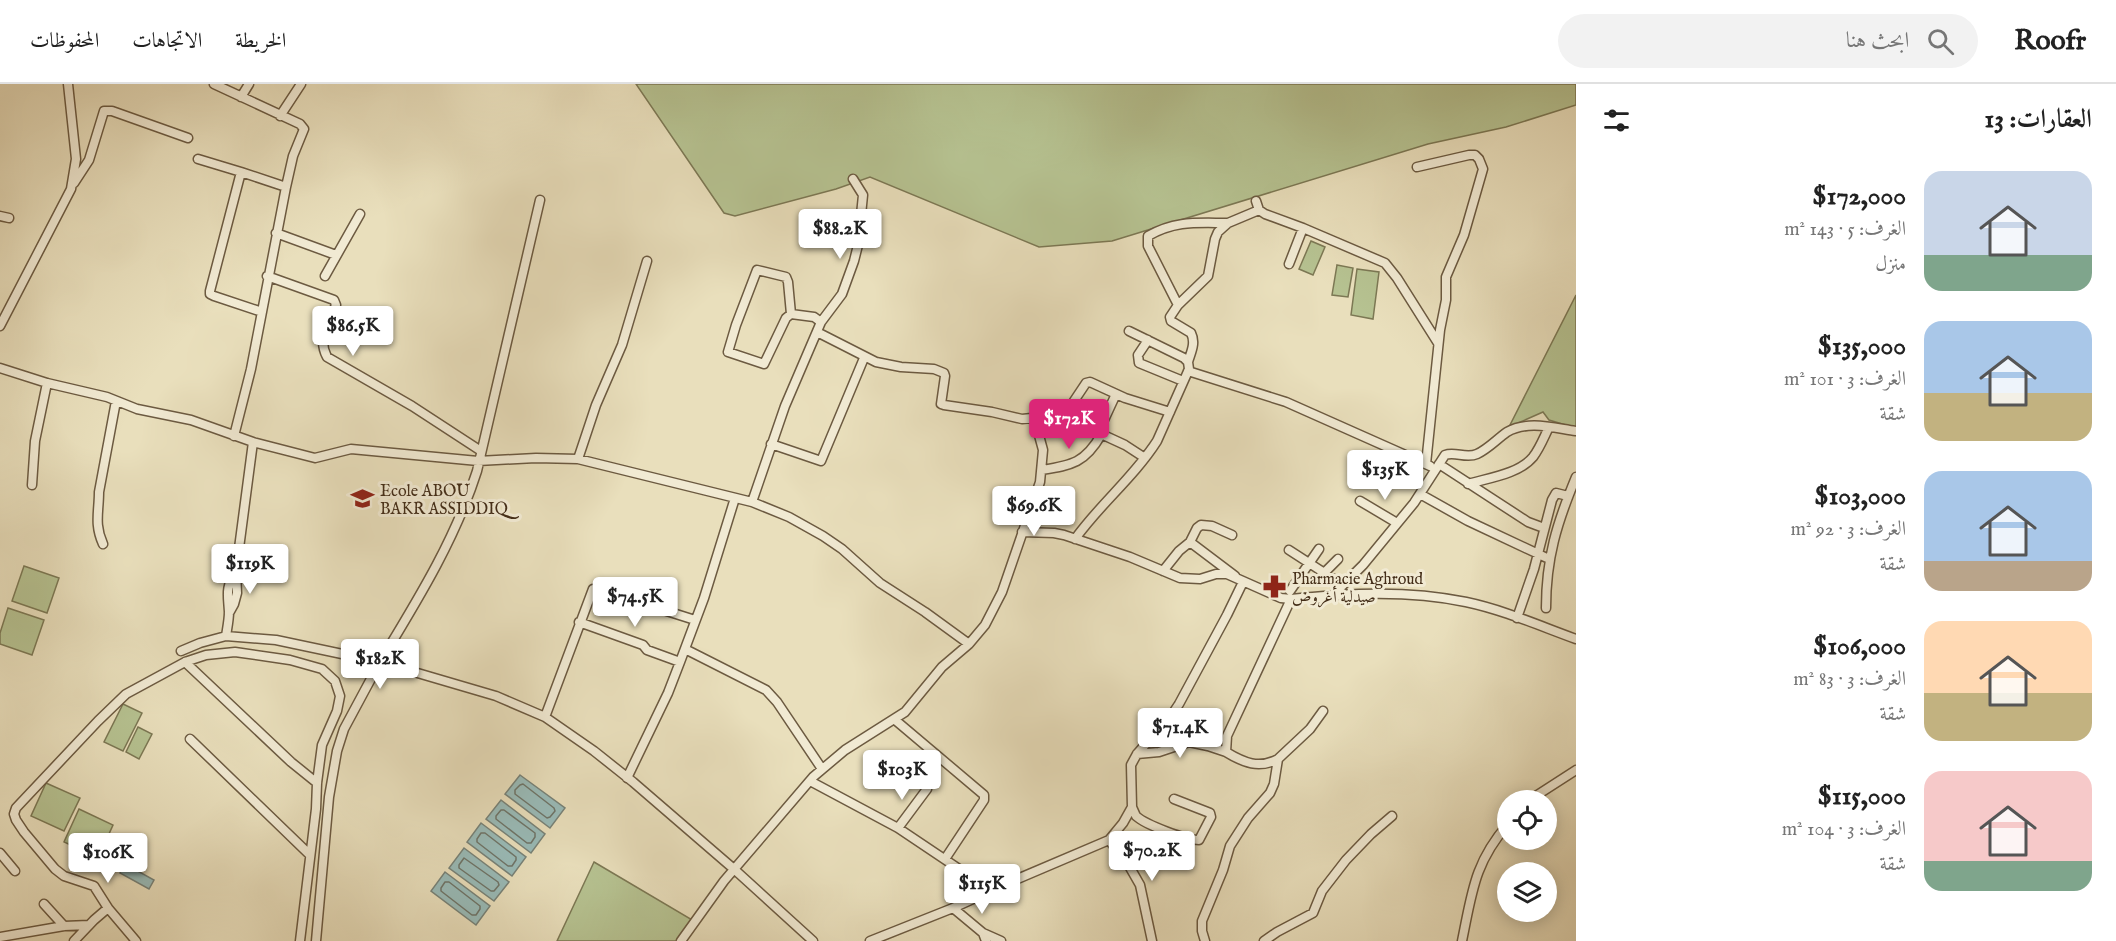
<!DOCTYPE html>
<html lang="ar">
<head>
<meta charset="utf-8">
<style>
  body { margin:0; font-family:"IM FELL English",Amiri,serif; background:#f2f2f2; color:#222; direction:rtl; height:100vh; display:flex; flex-direction:column; font-size:22px; white-space:nowrap }
  * { box-sizing:border-box; margin:0 }
  p { font-size:20px; color:#767676 }
  .icon { flex:none; width:33px; height:33px; fill:none; stroke:currentColor; stroke-width:2; stroke-linecap:round; stroke-linejoin:round }
  .map { position:relative; flex:1; overflow:hidden; direction:ltr }
  .panel { display:flex; flex-direction:column; background:#fff; width:540px }
  .panel>* { flex:none }
  .buttons { position:absolute; left:1497px; top:706px; display:grid; gap:12px }
  .buttons a { display:grid; place-items:center; width:60px; height:60px; border-radius:50%; background:#fff; box-shadow:0 3px 15px #0003; font-size:30px }
  .price { position:absolute; translate:-50% -51px; padding:0 14px; border-radius:6px; background:#fff; color:#222; font-size:20px; line-height:39px; filter:drop-shadow(0 2px 3px #0008) }
  .price::after { content:''; position:absolute; left:50%; top:36px; width:18px; height:14px; margin-left:-9px; background:inherit; clip-path:polygon(0 0,100% 0,50% 100%) }
  .price.active { background:#db2777; color:#fff }
  ul { padding:0; list-style:none }
  li { display:flex; align-items:center; gap:18px; height:150px; padding:0 24px }
  li span { display:grid; place-items:center; flex:none; width:168px; height:120px; border-radius:18px; color:#555 }
  li>.icon { margin-inline-start:auto }
  span .icon { width:72px; height:72px; fill:#fffc; stroke-width:1 }
  li b { font-size:26px }
  h2 { display:flex; justify-content:space-between; align-items:center; height:72px; padding:0 24px; font-size:26px }
  header { display:flex; align-items:center; gap:36px; box-sizing:border-box; height:84px; padding:0 30px; background:#fff; border-bottom:2px solid #e0e0e0 }
  header strong { font-size:28px }
  nav { display:flex; gap:33px; margin-inline-start:auto; font-size:21px }
  .search { width:420px; height:54px; background:#f2f2f2; display:flex; align-items:center; gap:15px; box-sizing:border-box; padding:0 21px; border-radius:33px; color:#767676; font-size:22px }
  main { display:flex; flex:1; min-height:0 }
  .map>svg:first-child { display:block }
  .green { fill:#b6c291; stroke:#7c7854; stroke-width:1.5 }
  .water { fill:#99bbb8; stroke:#778278; stroke-width:1.5 }
  .lines { fill:none; stroke-linecap:round; stroke-linejoin:round }
  .shore { stroke:#6e7468; stroke-width:1.5 }
  .street-casing { stroke:#6c5a41; stroke-width:11 }
  .street { stroke:#f1ead3; stroke-width:8 }
  .labels { text-anchor:middle; stroke-width:6; stroke-linejoin:round; paint-order:stroke }
  .poi-label { font-size:16px; fill:#432d18; stroke:#f1ead3; text-anchor:start }
</style>
</head>
<body>
<header>
<strong>Roofr</strong>
<div class="search"><svg class="icon" aria-label="search" viewBox="0 0 24 24"><circle cx="10" cy="10" r="6"/><path d="M15 15l6 6"/></svg>ابحث هنا</div>
<nav><a>الخريطة</a><a>الاتجاهات</a><a>المحفوظات</a></nav>
</header>
<main>
<section class="panel">
<h2>العقارات: 13<svg class="icon" aria-label="filters" viewBox="0 0 24 24"><path d="M4 7h16M4 17h16"/><circle cx="9" cy="7" r="2"/><circle cx="15" cy="17" r="2"/></svg></h2>
<ul>
<li><span style="background:linear-gradient(#c9d6e8 70%,#7fa58c 0)"><svg class="icon" aria-label="home" viewBox="0 0 24 24"><path d="M3 11l9-7 9 7M6 9v11h12V9"/></svg></span><div><b>$172,000</b><p>الغرف: 5 · 143 m²</p><p>منزل</p></div></li>
<li><span style="background:linear-gradient(#a9c7e8 60%,#c2b280 0)"><svg class="icon" aria-label="home" viewBox="0 0 24 24"><path d="M3 11l9-7 9 7M6 9v11h12V9"/></svg></span><div><b>$135,000</b><p>الغرف: 3 · 101 m²</p><p>شقة</p></div></li>
<li><span style="background:linear-gradient(#a9c7e8 75%,#b9a48a 0)"><svg class="icon" aria-label="home" viewBox="0 0 24 24"><path d="M3 11l9-7 9 7M6 9v11h12V9"/></svg></span><div><b>$103,000</b><p>الغرف: 3 · 92 m²</p><p>شقة</p></div></li>
<li><span style="background:linear-gradient(#ffd9b3 60%,#c2b280 0)"><svg class="icon" aria-label="home" viewBox="0 0 24 24"><path d="M3 11l9-7 9 7M6 9v11h12V9"/></svg></span><div><b>$106,000</b><p>الغرف: 3 · 83 m²</p><p>شقة</p></div></li>
<li><span style="background:linear-gradient(#f6c9c9 75%,#7fa58c 0)"><svg class="icon" aria-label="home" viewBox="0 0 24 24"><path d="M3 11l9-7 9 7M6 9v11h12V9"/></svg></span><div><b>$115,000</b><p>الغرف: 3 · 104 m²</p><p>شقة</p></div></li>
</ul>
</section>
<div class="map">
<svg width="1576" height="857" viewBox="0 0 1576 857">
  <rect width="100%" height="100%" fill="#e9dfbc"/>
  <filter id="stains"><feTurbulence type="fractalNoise" baseFrequency=".00333" numOctaves="4"/><feColorMatrix values="0 0 0 0 .2 0 0 0 0 .09 0 0 0 0 .02 0 0 0 .5 -.17"/></filter>
  <radialGradient id="worn" r=".72"><stop offset=".6" stop-color="#630" stop-opacity="0"/><stop offset="1" stop-color="#630" stop-opacity=".3"/></radialGradient>
  <!-- green -->
  <path class="green" d="M636,0H1576V21L1506,43L1428,60L1112,157L1039,163L870,93L836,105L735,132L724,129Z
    M1311,157L1325,163L1313,191L1299,185Z
    M1337,181L1353,184L1348,213L1332,211Z
    M1357,185L1379,188L1373,235L1351,231Z
    M1576,211V344L1549,336L1543,328L1509,343Z
    M24,482L59,494L47,529L12,517Z
    M8,524L44,536L32,571L0,560V549Z
    M123,620L142,629L123,667L104,658Z
    M138,643L152,650L139,675L126,668Z
    M46,699L80,714L64,747L31,732Z
    M79,725L113,741L98,774L64,758Z
    M594,778L694,837L684,857H557Z"/>
  <!-- water -->
  <path class="water" d="M520,691L565,724L550,744L505,710Z
    M501,716L545,750L531,769L486,735Z
    M481,739L526,773L512,792L467,758Z
    M464,764L509,798L494,817L449,784Z
    M125,780L154,796L149,805L120,789Z
    M445,788L490,822L476,841L431,807Z"/>
  <g class="lines">
    <!-- shore -->
    <path class="shore" d="M523,700L554,724L555,727L550,733L547,734L515,710V706L520,701Z
      M501,726H504L535,749V753L531,759H527L496,735V732Z
      M481,749H485L516,773V776L512,782H508L477,758V755Z
      M464,774L498,798L499,801L494,807H491L459,784V781Z
      M445,798H449L480,822V825L476,831H472L441,807V804Z"/>
    <defs>
      <path id="street" d="M214,0L300,40L304,45L293,72L286,103L251,285L234,352
        M241,13L249,0
        M280,32L301,0
        M198,75L241,88
        M1417,83L1469,71H1475L1479,75L1483,85L1464,151L1446,193V216L1440,246L1426,380
        M74,99L89,76L104,27H112L188,54
        M540,116L477,387C455,456 417,517 380,578L496,612L545,633L594,667L633,698L735,786L813,857
        M1256,117L1259,126L1265,130L1303,144L1385,179L1397,194L1438,259
        M0,132L9,134
        M276,149L336,171
        M1289,180L1303,144
        M757,186L786,193L788,198L791,230L786,234L764,280L728,268L736,241Z
        M267,192L334,216L336,221C328,240 317,254 327,273L412,322L481,367
        M325,192L360,130
        M1178,221L1148,162V152C1176,136 1198,139 1228,139
        M262,228L214,212L210,210V207L241,88L286,103
        M791,230L814,233L821,238
        M0,242L71,105L76,75L68,0
        M817,248L876,278L901,283L934,285L944,289L945,292L941,320L944,321L992,328L1022,335L1060,331L1125,361L1145,374
        M1148,256L1138,271L1139,279L1183,297
        M1188,278C1191,268 1196,259 1191,249L1171,237L1170,233L1178,221L1208,192L1215,155L1218,148L1228,139L1259,126
        M0,284L47,299L107,313L137,325L191,336L253,358L236,487L237,509L234,520L229,529
        M1188,287L1286,318L1430,382
        M1064,332L1086,299L1090,298L1125,314L1170,328
        M1098,349L1116,310
        M253,358L315,374L351,365L478,377L536,374L578,375L752,418L789,433L823,452L842,465L880,499L925,528L969,560
        M771,360L821,377L864,274
        M578,375L596,321L622,261L647,177
        M1439,380L1528,438L1544,444
        M1042,386C1072,381 1085,379 1101,351
        M1468,400C1488,394 1519,390 1533,373C1540,364 1544,353 1549,343
        M32,401L35,357L47,299
        M1420,410L1468,437L1549,475
        M1360,417L1397,439
        M752,418L785,322L821,238L842,210L854,177L858,161L863,111L853,95
        M1022,448L1054,449L1064,451L1130,473L1180,494L1200,495L1216,490H1227L1281,514L1291,515C1349,509 1408,506 1466,518C1504,526 1540,542 1576,555
        M1075,455C1100,420 1134,393 1157,357L1189,285L1188,278L1184,274L1129,247
        M1190,458L1197,444L1201,441L1212,442L1232,451
        M103,460C94,440 99,428 99,408L116,317
        M1289,466L1343,501
        M1163,487L1179,467L1190,458L1235,492
        M1325,488L1338,475
        M1290,507L1319,465
        M1333,511L1363,481L1414,419L1445,371C1455,367 1466,375 1477,370C1488,365 1497,355 1507,348C1528,336 1554,344 1576,347
        M1546,524C1546,474 1557,439 1576,393
        M1517,534L1534,485L1552,416L1556,409L1568,412
        M579,538L643,561L647,566L680,578
        M226,552C227,545 229,536 229,528C228,510 225,504 236,487
        M685,565L766,606L777,618L822,685
        M181,567L200,559L226,552L276,556L380,578L344,645L337,667L329,713L316,857
        M185,578L291,678L317,699
        M545,633L593,505H597L695,536
        M894,635L984,711V716L945,775
        M190,655L310,771
        M1137,670L1159,668L1189,658L1208,662L1226,668
        M1278,675L1310,645L1323,627
        M627,694L668,609L680,578L704,514L735,414
        M810,697L898,744L974,795L987,809
        M1174,715L1210,729L1211,733L1199,756C1186,756 1146,741 1136,732L1132,723L1131,681L1137,670L1173,629L1179,620L1227,531L1243,498
        M1528,717L1576,686
        M898,744L927,705
        M1109,756L1128,780L1140,801L1152,857
        M0,769L15,787
        M44,820L64,842
        M108,824L94,802L64,792L55,785L24,748L16,736L14,730L16,724L98,637L126,610L185,578L206,571L235,568L290,576L322,585L335,597L340,612L337,627L322,661L317,699L316,725L300,857
        M953,824L983,849L986,857
        M983,849L1001,857
        M0,853L64,842L89,841
        M74,857L94,836L108,824L136,857
        M681,857L724,797L813,693L845,666L905,628L942,583L969,560L985,541L1002,508L1040,398L1043,366L1034,333
        M870,857L953,824L1008,799L1109,756L1123,739L1132,723
        M1205,857L1202,847V837L1223,786L1230,762L1248,734L1270,709L1274,700L1278,675C1259,685 1244,679 1226,668L1227,652L1291,515
        M1264,857L1277,848L1313,829L1322,807L1346,776L1371,750L1392,732
        M1462,857C1472,809 1474,779 1508,740"/>
    </defs>
    <!-- street casing -->
    <use href="#street" class="street-casing"/>
    <!-- street -->
    <use href="#street" class="street"/>
  </g>
  <!-- icons -->
  <defs>
    <symbol id="school-bare" viewBox="-9 -9 18 18"><path d="M0-5L7-2L0 1L-7-2ZM-4 1L0 2.5L4 1V4Q0 6-4 4Z" fill="#8f2418" stroke="#f1ead3" stroke-width="2.5" paint-order="stroke"/></symbol>
    <symbol id="pharmacy-bare" viewBox="-9 -9 18 18"><path d="M-2-6h4v4h4v4h-4v4h-4v-4h-4v-4h4Z" fill="#8f2418" stroke="#f1ead3" stroke-width="2.5" paint-order="stroke"/></symbol>
  </defs>
  <g fill-rule="evenodd">
    <use href="#school-bare" x="346" y="398" width="33" height="33"/>
    <use href="#pharmacy-bare" x="1258" y="486" width="33" height="33"/>
  </g>
  <g class="labels">
    <!-- poi labels -->
    <g class="poi-label">
      <text x="380" y="412">Ecole ABOU<tspan x="380" dy="18">BAKR ASSIDDIQ</tspan></text>
      <text x="1292" y="500">Pharmacie Aghroud<tspan x="1292" dy="18">صيدلية أغروض</tspan></text>
    </g>
  </g>
  <rect width="100%" height="100%" filter="url(#stains)"/>
  <rect width="100%" height="100%" fill="url(#worn)"/>
</svg>
<div class="buttons">
<a><svg class="icon" aria-label="locate" viewBox="0 0 24 24"><circle cx="12" cy="12" r="6"/><path d="M12 2v4M12 18v4M2 12h4M18 12h4"/></svg></a>
<a><svg class="icon" aria-label="layers" viewBox="0 0 24 24"><path d="M12 4l9 5-9 5-9-5zM3 14l9 5 9-5"/></svg></a>
</div>
<b class="price" style="left:840px;top:176px">$88.2K</b>
<b class="price" style="left:353px;top:273px">$86.5K</b>
<b class="price active" style="left:1069px;top:366px">$172K</b>
<b class="price" style="left:1385px;top:417px">$135K</b>
<b class="price" style="left:1034px;top:453px">$69.6K</b>
<b class="price" style="left:250px;top:511px">$119K</b>
<b class="price" style="left:635px;top:544px">$74.5K</b>
<b class="price" style="left:380px;top:606px">$182K</b>
<b class="price" style="left:1180px;top:675px">$71.4K</b>
<b class="price" style="left:902px;top:717px">$103K</b>
<b class="price" style="left:1152px;top:798px">$70.2K</b>
<b class="price" style="left:108px;top:800px">$106K</b>
<b class="price" style="left:982px;top:831px">$115K</b>
</div>
</main>
</body>
</html>
